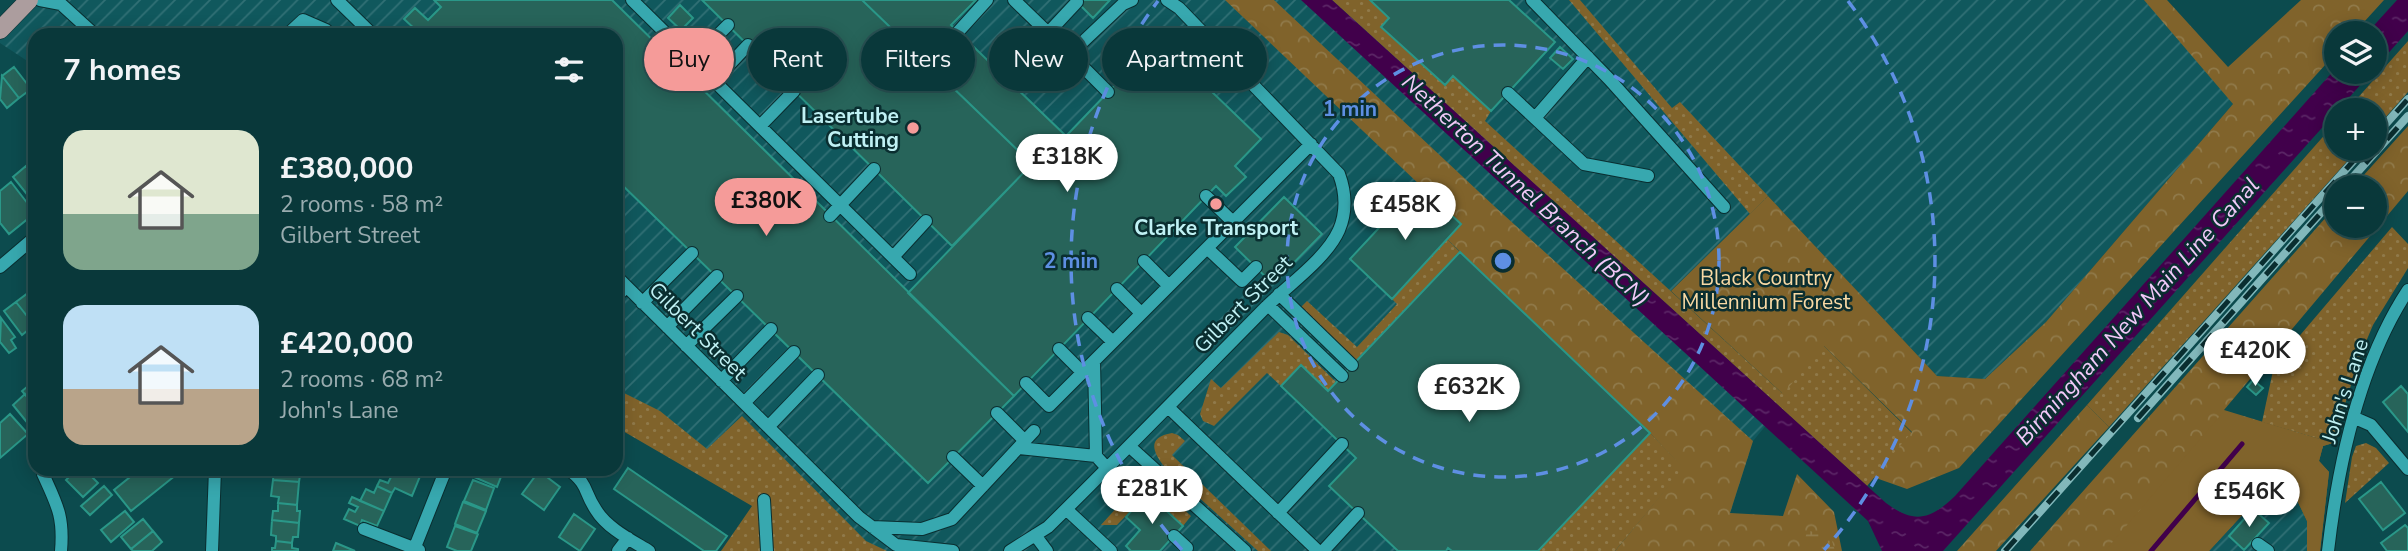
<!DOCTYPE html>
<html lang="en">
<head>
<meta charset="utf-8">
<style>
  body { margin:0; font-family:"Nunito Sans",sans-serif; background:#123f42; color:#f1f3f6; height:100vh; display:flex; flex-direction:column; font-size:26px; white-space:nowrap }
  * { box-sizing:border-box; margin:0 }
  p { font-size:23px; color:#99acaf }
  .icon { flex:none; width:38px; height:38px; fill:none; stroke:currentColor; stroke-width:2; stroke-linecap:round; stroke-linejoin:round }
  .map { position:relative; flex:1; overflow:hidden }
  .panel { position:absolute; left:28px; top:28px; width:595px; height:448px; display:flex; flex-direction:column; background:#09383a; border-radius:21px; box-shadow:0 4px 18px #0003,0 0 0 2px #295254 }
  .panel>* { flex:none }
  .banner { position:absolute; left:644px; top:28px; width:665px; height:63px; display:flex; gap:14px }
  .buttons { position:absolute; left:2324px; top:21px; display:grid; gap:14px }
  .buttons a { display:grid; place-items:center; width:63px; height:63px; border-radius:50%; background:#09383a; box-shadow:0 4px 18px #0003,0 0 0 2px #295254; font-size:35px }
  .price { position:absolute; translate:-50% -60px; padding:0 16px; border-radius:24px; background:#fff; color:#222; font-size:23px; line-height:46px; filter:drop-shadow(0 2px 4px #0008) }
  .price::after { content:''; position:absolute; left:50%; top:42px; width:21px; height:16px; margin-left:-10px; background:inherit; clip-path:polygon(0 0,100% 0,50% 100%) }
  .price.current { background:#f59b99; color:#111 }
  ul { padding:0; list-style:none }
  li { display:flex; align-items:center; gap:21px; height:175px; padding:0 35px }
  li span { display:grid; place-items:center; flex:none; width:196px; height:140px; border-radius:21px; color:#555 }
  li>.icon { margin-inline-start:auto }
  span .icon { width:84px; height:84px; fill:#fffc; stroke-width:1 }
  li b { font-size:30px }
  h2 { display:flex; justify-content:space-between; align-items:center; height:84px; padding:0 35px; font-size:30px }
  .tag { padding:0 24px; border-radius:32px; background:#09383a; box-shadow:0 4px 18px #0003,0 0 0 2px #295254; font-size:24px; line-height:63px }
  .tag.current { background:#f59b99; color:#111 }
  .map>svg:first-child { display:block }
  .industrial { fill:url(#industrial-furrows) }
  .grass { fill:url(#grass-dots) }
  .forest { fill:url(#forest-crowns) }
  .wetland { fill:url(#wetland-marsh) }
  .park { fill:#80632b }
  .water { fill:url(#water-ripples) }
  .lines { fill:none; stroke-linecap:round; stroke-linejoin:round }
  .stream { stroke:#41004b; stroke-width:5 }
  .building { fill:#27645a; stroke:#2a9788; stroke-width:2 }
  .minor-casing { stroke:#0a2e30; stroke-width:14 }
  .major-casing { stroke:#0a2e30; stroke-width:19 }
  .minor { stroke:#37a8af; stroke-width:12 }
  .major { stroke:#ac9d9e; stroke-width:18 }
  .rail-casing { stroke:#82b8bb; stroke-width:8 }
  .rail { stroke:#0a2e30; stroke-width:5; stroke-dasharray:16; stroke-linecap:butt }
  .ring { fill:none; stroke:#5e8fe3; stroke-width:3.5; stroke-dasharray:12 9 }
  .poi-dot { fill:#f59b99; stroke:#0a2e30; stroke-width:2.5 }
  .labels { text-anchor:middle; stroke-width:5; stroke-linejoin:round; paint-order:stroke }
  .poi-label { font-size:21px; font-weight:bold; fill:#c0f1f4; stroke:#0a2e30; text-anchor:end }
  .park-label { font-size:21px; fill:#f8d9a4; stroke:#0a2e30 }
  .street-label { font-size:21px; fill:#c0f1f4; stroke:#0a2e30 }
  .water-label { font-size:23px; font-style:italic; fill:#f2c9f9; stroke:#0a2e30 }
  .centre { fill:#5e8fe3; stroke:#0a2e30; stroke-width:3.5 }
  .ring-label { font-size:21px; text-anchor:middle; font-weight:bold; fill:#5e8fe3; stroke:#0a2e30; stroke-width:5; stroke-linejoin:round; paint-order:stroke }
</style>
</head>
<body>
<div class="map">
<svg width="2408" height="551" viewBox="0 0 2408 551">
  <defs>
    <pattern id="industrial-furrows" width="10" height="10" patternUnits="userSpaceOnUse" patternTransform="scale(1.75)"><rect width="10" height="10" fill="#10585d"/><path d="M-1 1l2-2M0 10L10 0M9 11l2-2" fill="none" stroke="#317075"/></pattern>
    <pattern id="grass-dots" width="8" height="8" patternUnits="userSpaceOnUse" patternTransform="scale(1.75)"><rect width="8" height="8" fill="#80632b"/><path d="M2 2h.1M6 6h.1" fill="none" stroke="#907a4a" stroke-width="1.8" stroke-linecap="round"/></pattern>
    <pattern id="forest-crowns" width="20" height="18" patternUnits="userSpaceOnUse" patternTransform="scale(1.75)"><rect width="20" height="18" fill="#80632b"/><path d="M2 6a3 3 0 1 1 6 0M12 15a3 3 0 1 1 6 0" fill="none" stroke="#907a4a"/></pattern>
    <pattern id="wetland-marsh" width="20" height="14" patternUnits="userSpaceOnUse" patternTransform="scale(1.75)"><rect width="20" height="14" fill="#80632b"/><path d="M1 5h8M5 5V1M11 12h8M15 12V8" fill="none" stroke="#907a4a"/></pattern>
    <pattern id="water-ripples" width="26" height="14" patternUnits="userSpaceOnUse" patternTransform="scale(1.75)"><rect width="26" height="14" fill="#41004b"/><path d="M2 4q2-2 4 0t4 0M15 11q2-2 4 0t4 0" fill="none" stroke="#5b2666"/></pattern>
  </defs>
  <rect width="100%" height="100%" fill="#0c4b4e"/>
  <!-- industrial -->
  <path class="industrial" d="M29,0H2167L2233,104L2046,322L1985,379L1937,376L1768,196L1671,291L1656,310L1772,418L1753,441L1718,551H877L616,406V35H35V66L0,43V30Z
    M2283,471L2307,521V551H2209Z"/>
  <!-- grass -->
  <path class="grass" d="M1332,0H1370L1389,18L1445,85L1453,76L1491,111L1485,121L1782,393L1823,345L1912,433L1867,486Z
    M1569,0H1580L1672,108L1680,102L1768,196L1750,214Z
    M2408,41V92L2375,129V110H2347Z
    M2336,122V149H2358L2109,427L2087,405Z
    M2392,227L2408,244V268L2373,325L2360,356L2333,443L2262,422L2274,366Z
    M1447,239L1460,252L1355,361L1300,308L1307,301L1357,347L1397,304L1392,299Z
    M1279,332L1288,335L1336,382L1328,391L1301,365L1281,386L1267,373L1214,426L1203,421L1200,414L1211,379L1221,388Z
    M616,389L660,411L707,449L742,416L866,541L887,551H721L752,506L616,427Z
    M1172,433L1178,435L1185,441L1172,455L1271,551H1258L1163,465C1151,449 1149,437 1172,433Z
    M1650,433L1684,468L1615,551H1538Z
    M2366,443L2376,448L2389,463L2345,503L2352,457L2356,446Z
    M1147,474L1191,516L1183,526L1147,494L1117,525H1101Z"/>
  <!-- forest -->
  <path class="forest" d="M1225,0H1274L1493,205L1753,441L1730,513L1783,516L1797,474L1834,512L1842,551H1615L1683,468L1650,433L1447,239L1461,224Z
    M2144,0H2167L2228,67L2301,0H2384L2354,33H2336V53L1959,468L1907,489L1873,477L1912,432L1824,346L1783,394L1671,291L1768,196L1937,376L1985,379L2046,322L2233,104Z
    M2408,126V191L2224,410L2333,443L2323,446L2319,461L2329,472L2320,551H2307V521L2283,471L2209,551H2030L2336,206V226H2375V187H2353Z
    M2087,405L2109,427L1996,551H1957Z"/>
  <!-- wetland -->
  <path class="wetland" d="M1807,530L1831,538L1835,551H1803Z"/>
  <!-- park -->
  <path class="park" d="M2224,411L2333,443L2323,446L2319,461L2329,472L2320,551H2307V521L2283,471L2209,551H2105Z"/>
  <!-- water -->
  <path class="water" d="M1301,0H1332L1886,503C1914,524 1930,520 1955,496L2336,68V72H2372L1943,551H1882L1868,521Z
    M2397,0H2408V31L2375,68V33H2367Z"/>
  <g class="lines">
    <!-- stream -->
    <path class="stream" d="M2151,551L2242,444"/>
  </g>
  <!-- building -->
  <path class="building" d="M434,0H612L1014,396L928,483L616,179V35H413L417,31L404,19L415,8L428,20L441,7Z
    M702,0H862L1032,164L952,246Z
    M862,0H976L951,25L1066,136L1158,40L1261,139L1235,166L1246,177L1226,196L1216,186L1014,396L908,293L1032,164Z
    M1075,0H1110L1093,18Z
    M1370,0H1509L1555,42L1491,111L1453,76L1445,85L1381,27L1389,18Z
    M680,5L693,18L681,30L668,18Z
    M1560,47L1573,59L1563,69L1550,58Z
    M14,67L31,89L19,98L2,76Z
    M2,76L19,98L7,108L0,99Z
    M35,159V177L26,166Z
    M26,166L35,177V194L30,198L13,177Z
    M11,182L35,213L9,234L0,223V191Z
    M1419,185L1461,224L1392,299L1350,259Z
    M1284,197L1322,234L1273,284L1235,247Z
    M1460,252L1650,433L1538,551H1452L1448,548L1446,551H1398L1329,486L1356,458L1281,386L1301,365L1328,391Z
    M28,293L35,302L34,325L16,302Z
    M16,302L34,325L22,335L4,311Z
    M1,318L15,337L11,340L16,348L9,353L0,342Z
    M2253,380L2263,388L2256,395L2247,387Z
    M34,381L35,382V406L22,391Z
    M2401,386L2408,394V432L2383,402Z
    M25,394L35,406V422L30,426L13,405Z
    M10,414L28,434L0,458V423Z
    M628,468L727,536L716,551H704L614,489Z
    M77,469H84L98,483L83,497L66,480Z
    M140,469H179L181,471L131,511L114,490Z
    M274,469H301L299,482L273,480Z
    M395,469H423L412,496L395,488L392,493L377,486L380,480L388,483Z
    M477,469H504L497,487L474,477Z
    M539,471L560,487L544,510L522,494Z
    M273,480L299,482L297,505L278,503L279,497L271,496Z
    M473,480L494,488L486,510L464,501Z
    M2381,482L2405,513L2383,530L2359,499Z
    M104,486L112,495L90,515L81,506Z
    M377,486L392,493L384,511L360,501L366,489L374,493Z
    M1147,493L1183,526L1160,551H1131L1126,546L1140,530L1126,517Z
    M352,497L384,511L377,526L362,520L360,526L344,519L349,509L355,512L358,507L349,503Z
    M463,502L486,511L477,533L455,524Z
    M278,503L297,505V511H300L299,523L272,520L273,511H278Z
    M2253,509L2269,523L2244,550L2229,536Z
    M125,511L134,522L111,542L101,530Z
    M574,514L595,529L580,551L559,537Z
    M143,519L153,531L131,549L121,537Z
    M272,520L299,523L298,537H293L292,543L276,541V536L271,535Z
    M2405,525L2408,528V551H2387L2381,543Z
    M455,526L478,534L471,551H457L447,547Z
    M153,531L162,542L152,551H133L131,549Z
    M276,541L292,543V548L298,549V551H272V548H275Z
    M336,543L355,551H333Z"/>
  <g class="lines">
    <defs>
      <path id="minor" d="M40,0L61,4L95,35
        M337,0L373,35
        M632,0L910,274
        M1014,0L1070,54L1123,4L1132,0
        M1532,0L1609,79L1724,207
        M958,32L987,0
        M1048,33L1077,2
        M287,35L303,20L326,30L331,35
        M1070,54L1108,92
        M693,60L728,25
        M714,81L748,45
        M698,85L708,74
        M1508,93L1584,164L1648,176
        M1535,118L1588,57
        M760,126L794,91
        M1206,196L1233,222
        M830,216L874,169
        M1207,248L1242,281L1256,267
        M893,257L926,221
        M1144,261L1169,286
        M0,267L35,237
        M616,276L859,517L896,545L953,551
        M1117,289L1141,313
        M1279,294L1352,365
        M616,297L626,287
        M642,303L692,253
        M1268,305L1342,376
        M1088,318L1113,342
        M667,327L717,276
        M686,346L737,296
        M1059,349L1082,372
        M1094,361L1096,456
        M721,381L771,329
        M1026,383L1049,406L1311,144
        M744,403L794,352
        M1168,407L1318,551
        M997,413L1025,441
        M2355,418L2371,425L2408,469
        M768,427L818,375
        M1129,446L1245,551
        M1019,448L1096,456L1107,468
        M953,457L983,486
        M45,469L43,474C57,505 64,516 61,551
        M568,469C590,486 583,491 596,510C607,528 631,540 649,551
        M764,500L767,551
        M1066,509L1111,551
        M1278,513L1342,444
        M872,527L922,529L952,519L1034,431
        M364,529L419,550
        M1035,535L1047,551
        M1174,536L1187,548
        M2258,544L2268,551
        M415,547L446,469
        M212,551L215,469
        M618,551L628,538
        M1010,551L1048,527C1121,455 1193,381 1266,307C1288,285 1326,259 1339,230C1347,211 1346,193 1339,174L1179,8L1167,0
        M1323,551L1358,513
        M2328,551C2338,465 2360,363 2408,290"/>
      <path id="major" d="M0,30L29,0"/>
    </defs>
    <!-- minor casing -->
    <use href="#minor" class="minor-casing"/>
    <!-- major casing -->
    <use href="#major" class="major-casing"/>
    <!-- minor -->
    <use href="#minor" class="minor"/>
    <!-- major -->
    <use href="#major" class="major"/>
    <defs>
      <path id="rail" d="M2375,136L2408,99
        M2344,187L2408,116
        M2138,418L2336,196
        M2005,551L2364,149"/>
    </defs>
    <!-- rail casing -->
    <use href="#rail" class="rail-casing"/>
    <!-- rail -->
    <use href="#rail" class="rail"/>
  </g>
  <!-- distance rings -->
  <g class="ring">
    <circle cx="1503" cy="261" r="216"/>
    <path d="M1182 550A432 432 0 0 1 1158 1M1848 1A432 432 0 0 1 1824 550"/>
  </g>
  <!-- markers -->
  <g class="poi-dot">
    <circle cx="913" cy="128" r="7"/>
    <circle cx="1216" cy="204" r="7"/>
  </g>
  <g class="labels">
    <!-- poi labels -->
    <g class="poi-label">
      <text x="899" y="123">Lasertube<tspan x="899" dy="24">Cutting</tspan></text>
      <text x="1216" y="235" text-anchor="middle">Clarke Transport</text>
    </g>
    <!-- park labels -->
    <g class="park-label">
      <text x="1766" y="285">Black Country<tspan x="1766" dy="24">Millennium Forest</tspan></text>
    </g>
    <!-- street labels -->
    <g class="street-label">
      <text transform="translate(1243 304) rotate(-45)" y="7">Gilbert Street</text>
      <text transform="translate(698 331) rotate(45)" y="7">Gilbert Street</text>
      <text transform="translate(2345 391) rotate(-72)" y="7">John's Lane</text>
    </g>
    <!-- water labels -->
    <g class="water-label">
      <text transform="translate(1526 190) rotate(43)" y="8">Netherton Tunnel Branch (BCN)</text>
      <text transform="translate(2137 311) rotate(-48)" y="8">Birmingham New Main Line Canal</text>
    </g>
  </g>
  <circle cx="1503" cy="261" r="10" class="centre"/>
  <g class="ring-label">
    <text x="1350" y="116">1 min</text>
    <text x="1071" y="268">2 min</text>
  </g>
</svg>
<div class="buttons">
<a><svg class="icon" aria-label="layers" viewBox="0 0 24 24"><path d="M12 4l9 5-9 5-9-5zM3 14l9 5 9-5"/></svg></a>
<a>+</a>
<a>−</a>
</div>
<b class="price" style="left:1067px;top:194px">£318K</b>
<b class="price current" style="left:766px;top:238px">£380K</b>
<b class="price" style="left:1405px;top:242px">£458K</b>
<b class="price" style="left:2255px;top:388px">£420K</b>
<b class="price" style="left:1469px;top:424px">£632K</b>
<b class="price" style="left:1152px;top:526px">£281K</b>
<b class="price" style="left:2249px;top:529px">£546K</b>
<div class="banner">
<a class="tag current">Buy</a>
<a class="tag">Rent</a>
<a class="tag">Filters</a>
<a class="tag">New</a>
<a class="tag">Apartment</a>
</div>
<section class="panel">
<h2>7 homes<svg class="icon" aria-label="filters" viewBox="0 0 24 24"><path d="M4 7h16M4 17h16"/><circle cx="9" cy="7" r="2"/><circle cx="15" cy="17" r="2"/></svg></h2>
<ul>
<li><span style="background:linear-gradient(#dfe7d0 60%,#7fa58c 0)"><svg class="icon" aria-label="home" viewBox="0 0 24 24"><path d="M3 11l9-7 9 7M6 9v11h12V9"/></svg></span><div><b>£380,000</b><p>2 rooms · 58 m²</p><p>Gilbert Street</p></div></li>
<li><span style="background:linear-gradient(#bfe0f5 60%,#b9a48a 0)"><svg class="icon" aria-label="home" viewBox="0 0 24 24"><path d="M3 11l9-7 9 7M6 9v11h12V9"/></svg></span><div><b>£420,000</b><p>2 rooms · 68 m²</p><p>John's Lane</p></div></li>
</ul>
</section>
</div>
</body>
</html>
